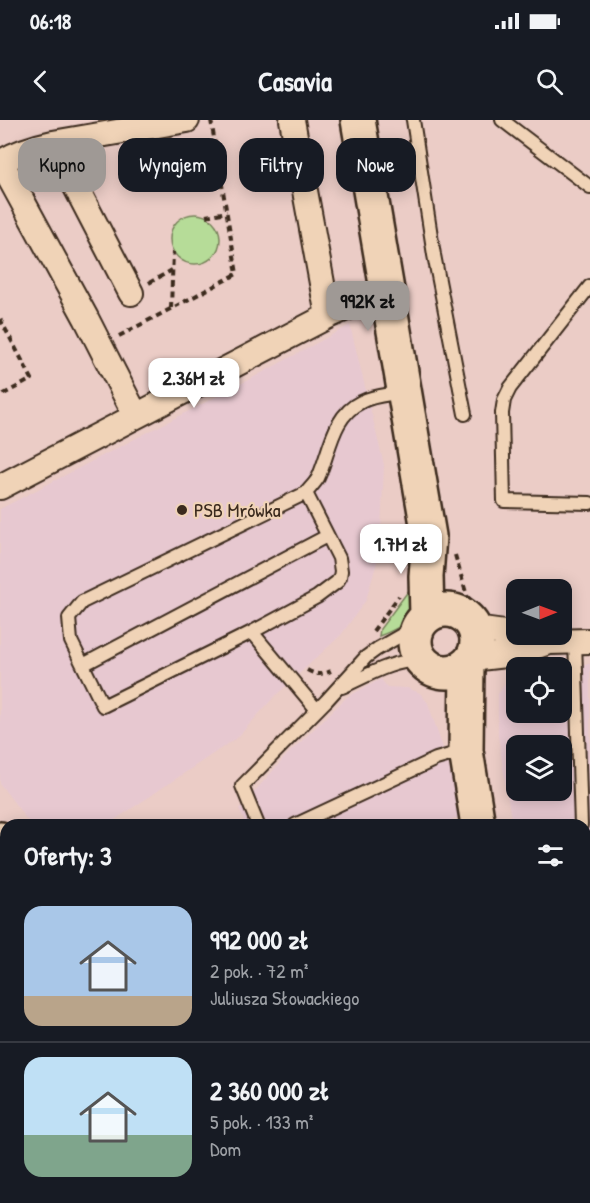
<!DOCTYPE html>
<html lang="pl">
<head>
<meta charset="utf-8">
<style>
  body { margin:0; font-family:"Patrick Hand",sans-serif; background:#20242c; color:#f1f3f6; height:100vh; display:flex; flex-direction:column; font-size:22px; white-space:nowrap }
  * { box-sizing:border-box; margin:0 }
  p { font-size:20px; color:#9ea1a6 }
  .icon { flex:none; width:33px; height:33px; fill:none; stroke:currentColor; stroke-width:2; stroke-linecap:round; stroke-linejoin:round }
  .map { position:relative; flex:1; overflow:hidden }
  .drawer { position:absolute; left:0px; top:699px; width:591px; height:384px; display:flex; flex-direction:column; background:#171b24; border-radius:18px 18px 0 0; box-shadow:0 3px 15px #0003 }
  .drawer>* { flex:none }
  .hud { position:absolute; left:18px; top:18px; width:555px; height:54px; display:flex; gap:12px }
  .needle { width:39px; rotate:89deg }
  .tools { position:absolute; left:506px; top:459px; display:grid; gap:12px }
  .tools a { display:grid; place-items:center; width:66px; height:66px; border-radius:12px; background:#171b24; box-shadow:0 3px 15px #0003; font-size:30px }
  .price { position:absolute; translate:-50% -51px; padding:0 14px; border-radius:12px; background:#fff; color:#222; font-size:20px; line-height:39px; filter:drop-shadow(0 2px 3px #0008) }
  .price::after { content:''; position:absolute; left:50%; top:36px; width:18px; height:14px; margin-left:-9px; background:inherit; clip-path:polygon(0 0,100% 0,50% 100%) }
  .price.selected { background:#9f9995; color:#111 }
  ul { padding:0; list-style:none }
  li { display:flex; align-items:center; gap:18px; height:150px; padding:0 24px }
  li+li { border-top:2px solid #363941 }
  li span { display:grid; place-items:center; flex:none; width:168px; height:120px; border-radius:18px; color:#555 }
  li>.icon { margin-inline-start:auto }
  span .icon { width:72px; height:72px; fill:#fffc; stroke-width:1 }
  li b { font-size:26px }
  h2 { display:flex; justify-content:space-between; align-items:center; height:72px; padding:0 24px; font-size:26px }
  .tag { padding:0 21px; border-radius:18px; background:#171b24; box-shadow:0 3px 15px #0003; font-size:21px; line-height:54px }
  .tag.selected { background:#9f9995; color:#111 }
  .status { display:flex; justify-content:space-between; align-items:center; height:42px; padding:0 30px; background:#171b24; direction:ltr }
  .status svg { height:16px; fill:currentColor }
  header { display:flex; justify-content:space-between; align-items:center; height:78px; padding:0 24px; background:#171b24; font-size:27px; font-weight:700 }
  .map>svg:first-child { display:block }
  .built { fill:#e7c8d0; fill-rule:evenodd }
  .green { fill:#b6dc98; stroke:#78835b; stroke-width:1.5 }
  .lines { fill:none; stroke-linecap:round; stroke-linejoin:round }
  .lane-casing { stroke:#3b2a1e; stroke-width:16 }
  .street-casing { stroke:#3b2a1e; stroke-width:28 }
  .secondary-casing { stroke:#3b2a1e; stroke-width:38 }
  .primary-casing { stroke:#3b2a1e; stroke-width:38 }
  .path { stroke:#3b2a1e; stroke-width:4; stroke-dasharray:6 4.5; stroke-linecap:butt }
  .lane { stroke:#f0d3b7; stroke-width:12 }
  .street { stroke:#f0d3b7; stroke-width:24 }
  .secondary { stroke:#f0d3b7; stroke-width:33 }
  .primary { stroke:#f0d3b7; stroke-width:33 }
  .poi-dot { fill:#3b2a1e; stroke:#f0d3b7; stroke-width:2 }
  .labels { text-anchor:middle; stroke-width:4.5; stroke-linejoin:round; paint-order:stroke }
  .poi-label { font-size:20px; fill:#3b2a1e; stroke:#f0d3b7; text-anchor:start }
</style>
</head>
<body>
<div class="status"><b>06:18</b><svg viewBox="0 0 49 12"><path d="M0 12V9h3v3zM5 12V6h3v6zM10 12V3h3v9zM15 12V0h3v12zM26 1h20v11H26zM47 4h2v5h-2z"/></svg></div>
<header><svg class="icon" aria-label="back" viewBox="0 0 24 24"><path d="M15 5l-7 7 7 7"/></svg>Casavia<svg class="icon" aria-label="search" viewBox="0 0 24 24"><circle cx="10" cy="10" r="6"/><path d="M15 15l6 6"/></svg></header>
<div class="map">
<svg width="590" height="1083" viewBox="0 0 590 1083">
  <rect width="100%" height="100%" fill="#ebccc6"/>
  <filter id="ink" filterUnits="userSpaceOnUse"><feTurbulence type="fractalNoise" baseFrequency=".0167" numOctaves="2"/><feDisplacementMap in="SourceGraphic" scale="12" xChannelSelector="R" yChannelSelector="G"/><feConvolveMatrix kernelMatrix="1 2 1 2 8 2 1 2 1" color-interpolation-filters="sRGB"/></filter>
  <g filter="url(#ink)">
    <!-- built -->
    <path class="built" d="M350,205L384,345L380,432L366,480L341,515L274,577L238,617L107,705H31L0,664V389L254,257Z
      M525,543L590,544V1083H575L574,1077H585V705H512L498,616V574L507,561L516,558V592H561V548L526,547ZM516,626H561V670H516Z
      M381,559L387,567L407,568L420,573L428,583L465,694L443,705H246L239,689L286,636L347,577Z
      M0,908L4,909L6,912V1077H117L121,1083H0Z"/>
    <!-- green -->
    <path class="green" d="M170 119a25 25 0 1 1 50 0a25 25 0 1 1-50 0Z
      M412,466C412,474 414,487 411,495C405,506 390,512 379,516L380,509Z"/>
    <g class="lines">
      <defs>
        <path id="lane" d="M413,0L434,135L465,294
          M502,0L590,67
          M590,166L510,268L504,280L502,293L504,381L590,383
          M252,512L317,477L337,462L340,457L341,451L339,438L306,373
          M575,521L581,705
          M83,545L327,416
          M342,567C367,556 394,539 421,541
          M317,590L252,512L103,586L71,521L69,498L82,482L306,373C310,368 315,363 318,358C330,332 332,296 361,282C374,275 389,275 403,272
          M258,705L242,666L326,581L366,537L377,529L419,505
          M295,705L436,639L464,631
          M585,825L590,986
          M0,861L6,866
          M0,951L6,949
          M88,1077L92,1083
          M142,1077L146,1083"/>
        <path id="street" d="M292,0L328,196
          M0,42H1L86,198L136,296
          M1,42C18,32 34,27 53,23
          M131,173L53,23L187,0
          M0,367L328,196L372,177
          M475,509L512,514L549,522L590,521
          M471,539L514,534L549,522"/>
        <path id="secondary" d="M358,0L429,416L426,456L427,496
          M415 521a31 31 0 1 1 62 0a31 31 0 1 1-62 0Z
          M467,544L466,631L478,705
          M541,1077L542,1083"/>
        <path id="primary" d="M0,719L6,728
          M229,1077L233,1083"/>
      </defs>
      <!-- lane casing -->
      <use href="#lane" class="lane-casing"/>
      <!-- street casing -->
      <use href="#street" class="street-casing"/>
      <!-- secondary casing -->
      <use href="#secondary" class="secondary-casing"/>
      <!-- primary casing -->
      <use href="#primary" class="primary-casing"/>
      <!-- path -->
      <path class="path" d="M206,96L227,92
        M149,163L172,150
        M171,188L173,132
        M0,199L32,259L0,276
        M119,216L237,154L211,0
        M455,435L467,476L478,488
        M373,511L399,476
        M307,550C316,555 322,555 331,551"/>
      <!-- lane -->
      <use href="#lane" class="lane"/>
      <!-- street -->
      <use href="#street" class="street"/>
      <!-- secondary -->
      <use href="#secondary" class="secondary"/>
      <!-- primary -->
      <use href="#primary" class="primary"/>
    </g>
  </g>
  <!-- markers -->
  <circle class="poi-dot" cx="182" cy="390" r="6"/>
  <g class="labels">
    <!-- poi labels -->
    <g class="poi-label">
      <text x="194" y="397">PSB Mrówka</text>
    </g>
  </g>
</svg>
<div class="tools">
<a><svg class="needle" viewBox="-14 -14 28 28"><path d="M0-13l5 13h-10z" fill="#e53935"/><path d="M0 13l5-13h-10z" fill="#9ea1a6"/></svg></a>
<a><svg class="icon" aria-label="locate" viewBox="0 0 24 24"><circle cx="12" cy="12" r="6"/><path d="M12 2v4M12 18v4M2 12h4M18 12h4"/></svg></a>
<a><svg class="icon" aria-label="layers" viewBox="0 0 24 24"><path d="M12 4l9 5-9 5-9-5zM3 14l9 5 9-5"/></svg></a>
</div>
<b class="price selected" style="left:368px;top:212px">992K zł</b>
<b class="price" style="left:194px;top:289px">2.36M zł</b>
<b class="price" style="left:401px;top:455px">1.7M zł</b>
<div class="hud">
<a class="tag selected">Kupno</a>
<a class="tag">Wynajem</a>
<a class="tag">Filtry</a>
<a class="tag">Nowe</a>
</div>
<section class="drawer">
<h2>Oferty: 3<svg class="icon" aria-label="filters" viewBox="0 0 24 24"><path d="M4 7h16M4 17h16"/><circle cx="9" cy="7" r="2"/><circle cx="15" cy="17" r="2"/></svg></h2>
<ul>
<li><span style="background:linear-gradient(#a9c7e8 75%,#b9a48a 0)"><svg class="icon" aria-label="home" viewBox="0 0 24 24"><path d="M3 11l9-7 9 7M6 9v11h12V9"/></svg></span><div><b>992 000 zł</b><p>2 pok. · 72 m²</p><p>Juliusza Słowackiego</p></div></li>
<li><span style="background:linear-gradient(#bfe0f5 65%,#7fa58c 0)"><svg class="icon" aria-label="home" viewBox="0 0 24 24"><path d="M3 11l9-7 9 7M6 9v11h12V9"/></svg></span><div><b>2 360 000 zł</b><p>5 pok. · 133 m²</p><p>Dom</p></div></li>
</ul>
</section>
</div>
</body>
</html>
